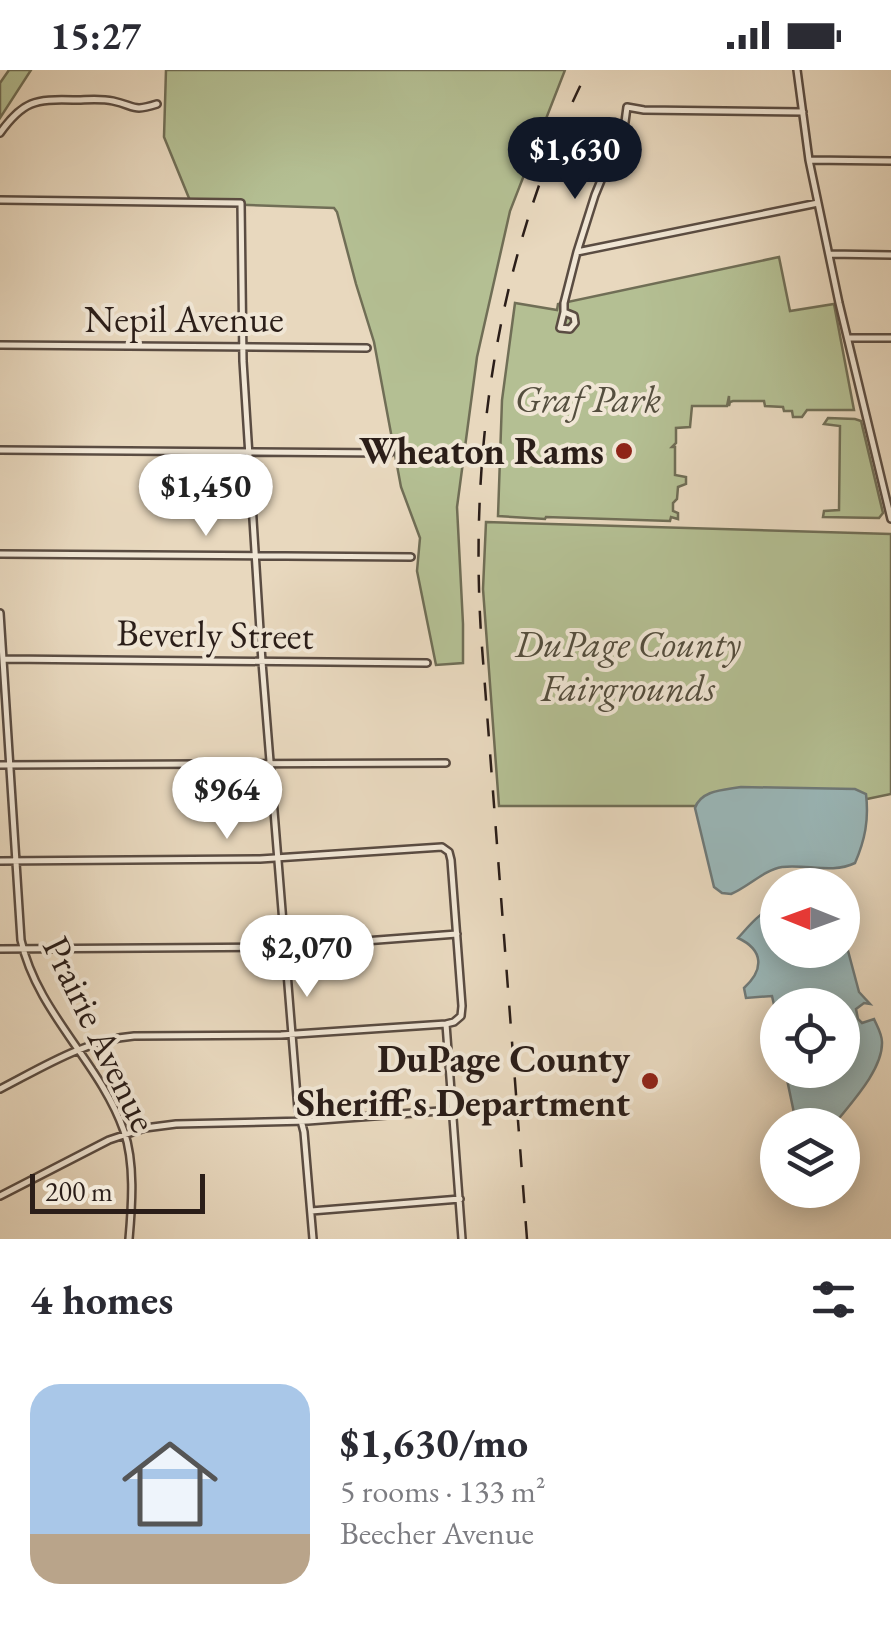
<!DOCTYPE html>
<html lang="en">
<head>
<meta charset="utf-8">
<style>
  body { margin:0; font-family:"EB Garamond",serif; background:#f2f2f3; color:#2b2b33; height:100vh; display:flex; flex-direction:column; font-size:38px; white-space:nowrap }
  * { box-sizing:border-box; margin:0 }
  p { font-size:32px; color:#7c7c81 }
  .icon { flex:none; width:55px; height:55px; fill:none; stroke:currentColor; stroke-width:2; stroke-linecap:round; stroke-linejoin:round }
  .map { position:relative; height:1169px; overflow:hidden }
  .details { display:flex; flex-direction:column; background:#fff; flex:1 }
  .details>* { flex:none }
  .needle { width:65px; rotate:271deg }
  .controls { position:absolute; left:760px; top:798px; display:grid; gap:20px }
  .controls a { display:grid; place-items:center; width:100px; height:100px; border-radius:50%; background:#fff; box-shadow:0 5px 25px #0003; font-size:50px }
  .scale { position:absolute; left:30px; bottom:25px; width:175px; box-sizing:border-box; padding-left:10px; border:5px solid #2b1e19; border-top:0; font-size:28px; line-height:35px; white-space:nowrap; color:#2b1e19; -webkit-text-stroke:8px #f0e6d5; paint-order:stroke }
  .price { position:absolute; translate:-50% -85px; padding:0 22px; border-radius:35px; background:#fff; color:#222; font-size:32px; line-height:65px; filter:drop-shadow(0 2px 5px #0008) }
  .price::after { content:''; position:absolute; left:50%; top:60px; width:30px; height:22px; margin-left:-15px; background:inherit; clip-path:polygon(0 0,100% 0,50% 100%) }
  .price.on { background:#111827; color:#fff }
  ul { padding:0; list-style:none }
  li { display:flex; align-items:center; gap:30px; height:250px; padding:0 30px }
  li span { display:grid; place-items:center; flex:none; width:280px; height:200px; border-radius:30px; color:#555 }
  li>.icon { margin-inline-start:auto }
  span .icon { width:120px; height:120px; fill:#fffc; stroke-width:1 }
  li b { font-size:42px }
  h2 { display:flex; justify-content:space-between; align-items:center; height:120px; padding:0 30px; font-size:42px }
  .status { display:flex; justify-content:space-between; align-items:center; height:70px; padding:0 50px; background:#fff; direction:ltr }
  .status svg { height:28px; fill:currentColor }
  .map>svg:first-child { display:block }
  .green { fill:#b4bf93; stroke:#706e56; stroke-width:2.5 }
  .water { fill:#9ab8ba; stroke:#6e7a7a; stroke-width:2.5 }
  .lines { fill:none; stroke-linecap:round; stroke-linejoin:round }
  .minor-casing { stroke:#5a4c42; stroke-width:10 }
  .minor { stroke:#f0e6d5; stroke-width:5 }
  .rail { stroke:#2b1e19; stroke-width:2.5; stroke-dasharray:18 18; stroke-linecap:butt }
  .poi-dot { fill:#8f2418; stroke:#f0e6d5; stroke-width:4 }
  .labels { text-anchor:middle; stroke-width:8; stroke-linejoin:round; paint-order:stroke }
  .street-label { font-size:38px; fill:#2b1e19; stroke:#f0e6d5 }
  .park-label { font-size:38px; font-style:italic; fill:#544e3e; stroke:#f0e6d5 }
  .poi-label { font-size:38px; font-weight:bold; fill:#2b1e19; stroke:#f0e6d5; text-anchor:end }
</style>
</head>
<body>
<div class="status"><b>15:27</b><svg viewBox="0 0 49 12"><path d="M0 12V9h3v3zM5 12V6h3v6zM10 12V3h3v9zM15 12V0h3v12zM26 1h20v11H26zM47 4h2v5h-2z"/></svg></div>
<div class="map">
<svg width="891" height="1169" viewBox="0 0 891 1169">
  <rect width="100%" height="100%" fill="#e8d8be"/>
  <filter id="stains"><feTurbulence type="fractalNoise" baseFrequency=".002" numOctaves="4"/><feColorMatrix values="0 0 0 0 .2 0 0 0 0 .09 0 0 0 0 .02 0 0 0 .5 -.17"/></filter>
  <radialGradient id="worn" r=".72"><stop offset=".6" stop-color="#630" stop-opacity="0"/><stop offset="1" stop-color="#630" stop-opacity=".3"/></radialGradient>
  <!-- green -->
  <path class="green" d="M9,0H31L0,48V13Z
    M166,0H565L510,141L477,287L457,437L463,554V593L436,595L417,501L420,468L401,417L374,272L356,214L337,142L334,138L191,133L164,67Z
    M779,187L790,241L834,234L854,340H807L802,347H793L792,341H784L783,337L765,336L764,331H733L730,332L729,336V326L727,336H692L690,357L676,358V373L672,377H675V405L686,407V414L678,417L677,429L673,433V441L678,443V449L671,447L670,451L546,447L545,449L498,446L502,330L515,233L557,240L558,234Z
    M828,348L855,349L861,351L883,443L879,448L823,447L824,441L839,440L840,356L824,354Z
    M486,452L891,464V724L867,729L704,736H499L483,519Z"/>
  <!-- water -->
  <path class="water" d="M741,717L855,719L866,724C869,750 865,770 855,793C832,804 807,794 782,797C764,800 748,817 731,824L722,823L714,817L695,738C701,720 724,720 741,717Z
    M777,837L778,880H842L843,862L859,922L870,934L864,933L856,939L858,949L862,953L874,949C877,956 882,964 882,972C883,999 852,1032 836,1052L815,1053L794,1043L785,1000H842V935H778L777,948L772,926L746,928L744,918C764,900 764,880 738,868C750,855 760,841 777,837Z"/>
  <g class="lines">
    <defs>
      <path id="minor" d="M797,0L809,90L839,233L891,449
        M0,63C23,31 35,29 73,30C86,30 100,28 113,31C136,36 132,42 157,34
        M809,90L891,91
        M0,130L241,133L243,291L262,592L298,1039L304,1062L313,1169
        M577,182L818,133
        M829,184L891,185
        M564,242L560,258L570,259L575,253L574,246L564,242V233L577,182L595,125L625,52L627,37L644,40L803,42
        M848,268H891
        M0,275L367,278
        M0,380L390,383
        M0,484L411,487
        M0,543L21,870C37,943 100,992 124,1061C135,1093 132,1135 129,1169
        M4,589L427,593
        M0,695L446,693
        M0,791L260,789L442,777L449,782L451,790L462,936L461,946L454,952L446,954L281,965L134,966C85,970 43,997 0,1019
        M0,879L285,877L457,864
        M446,954L462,1169
        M0,1126L109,1070L145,1058L176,1054L308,1051L453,1040
        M311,1141L460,1129"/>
    </defs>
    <!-- minor casing -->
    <use href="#minor" class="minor-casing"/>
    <!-- minor -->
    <use href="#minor" class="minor"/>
    <!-- rail -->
    <path class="rail" d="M527,1169L481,564C469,370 500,175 588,0"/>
  </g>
  <!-- markers -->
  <g class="poi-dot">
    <circle cx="624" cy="381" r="10"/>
    <circle cx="650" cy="1011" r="10"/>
  </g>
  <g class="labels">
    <!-- street labels -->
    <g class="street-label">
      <text x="184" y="262">Nepil Avenue</text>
      <text transform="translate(215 564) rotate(1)" y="13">Beverly Street</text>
      <text transform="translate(100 964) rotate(64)" y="13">Prairie Avenue</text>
    </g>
    <!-- park labels -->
    <g class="park-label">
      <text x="588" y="342">Graf Park</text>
      <text x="628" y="587">DuPage County<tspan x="628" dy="44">Fairgrounds</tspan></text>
    </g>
    <!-- poi labels -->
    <g class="poi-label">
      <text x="604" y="394">Wheaton Rams</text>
      <text x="630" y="1002">DuPage County<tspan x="630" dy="44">Sheriff's Department</tspan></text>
    </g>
  </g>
  <rect width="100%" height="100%" filter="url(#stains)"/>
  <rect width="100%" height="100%" fill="url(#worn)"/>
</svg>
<div class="controls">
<a><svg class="needle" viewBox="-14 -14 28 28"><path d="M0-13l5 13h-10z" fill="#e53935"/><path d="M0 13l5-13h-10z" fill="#7c7c81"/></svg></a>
<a><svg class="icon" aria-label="locate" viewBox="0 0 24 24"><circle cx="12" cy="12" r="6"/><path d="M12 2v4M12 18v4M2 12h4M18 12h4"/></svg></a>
<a><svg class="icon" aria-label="layers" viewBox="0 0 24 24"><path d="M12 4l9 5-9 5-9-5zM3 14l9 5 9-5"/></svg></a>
</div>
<div class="scale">200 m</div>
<b class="price on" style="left:575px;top:132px">$1,630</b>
<b class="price" style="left:206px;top:469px">$1,450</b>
<b class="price" style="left:227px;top:772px">$964</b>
<b class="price" style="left:307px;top:930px">$2,070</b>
</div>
<section class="details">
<h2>4 homes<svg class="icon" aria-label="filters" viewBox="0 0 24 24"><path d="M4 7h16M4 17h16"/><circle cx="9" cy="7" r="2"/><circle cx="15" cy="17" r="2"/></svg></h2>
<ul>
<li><span style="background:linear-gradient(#a9c7e8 75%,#b9a48a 0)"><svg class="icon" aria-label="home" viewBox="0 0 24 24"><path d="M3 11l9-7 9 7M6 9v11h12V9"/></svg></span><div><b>$1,630/mo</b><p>5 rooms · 133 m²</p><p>Beecher Avenue</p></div></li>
</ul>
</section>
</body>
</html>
